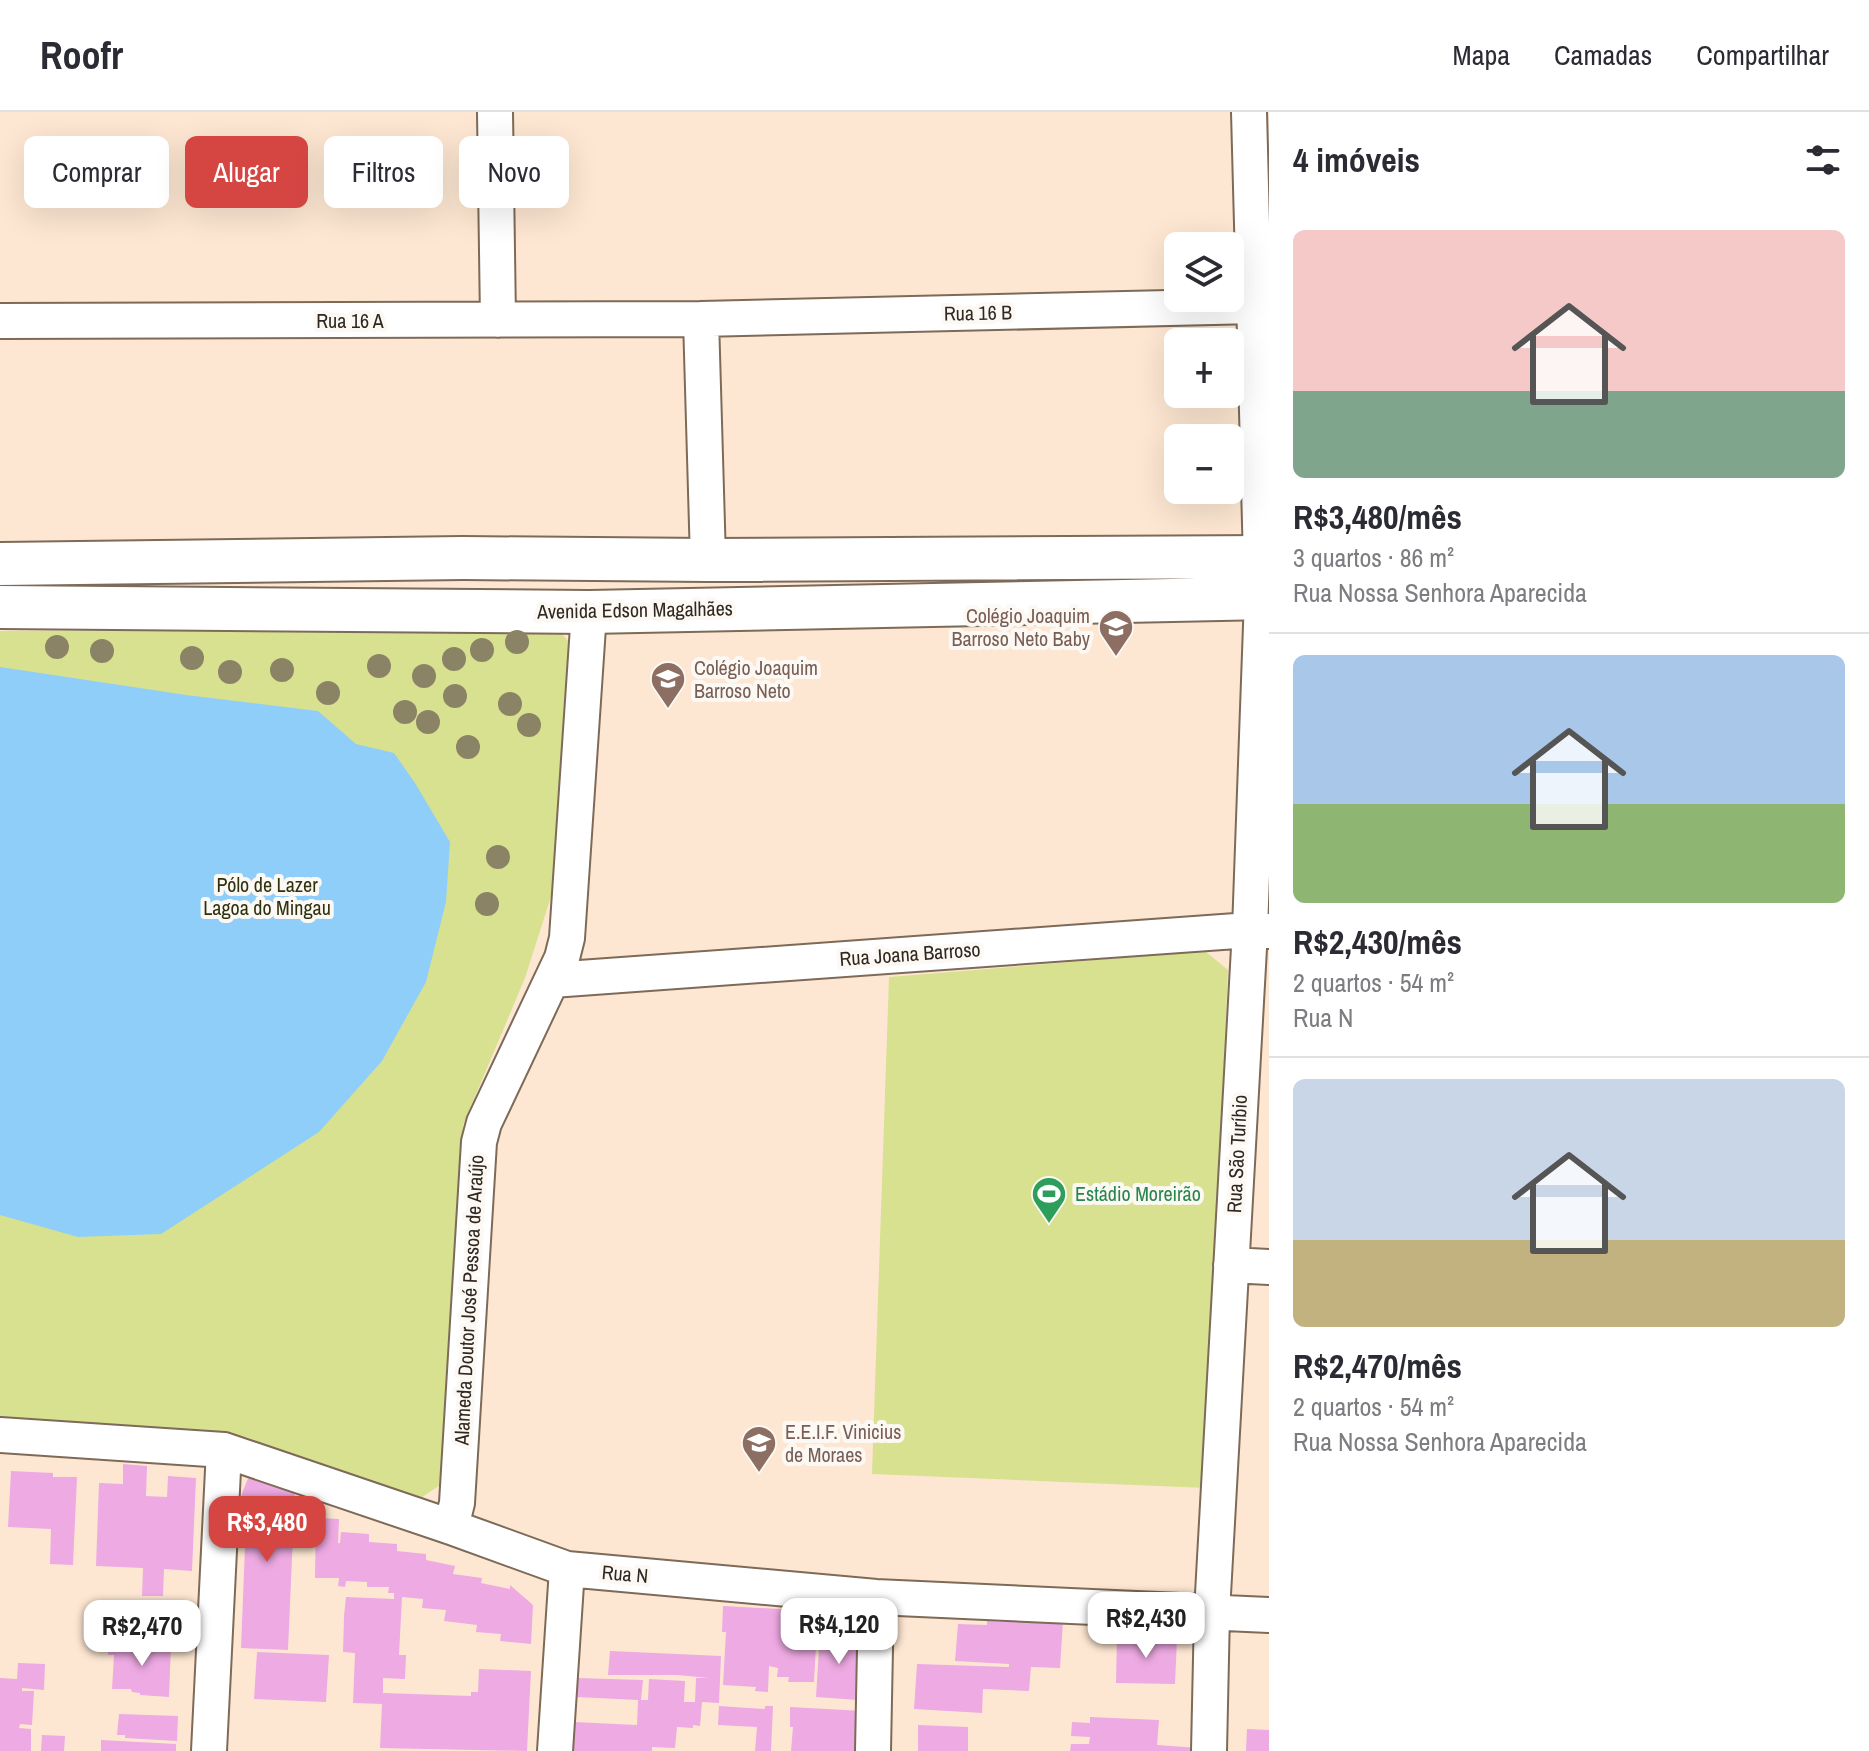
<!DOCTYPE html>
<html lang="pt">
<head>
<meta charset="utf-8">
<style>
  body { margin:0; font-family:"Archivo Narrow",sans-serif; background:#f7f7f7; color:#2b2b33; height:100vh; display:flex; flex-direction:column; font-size:30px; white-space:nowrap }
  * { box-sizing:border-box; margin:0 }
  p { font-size:26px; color:#7c7c81 }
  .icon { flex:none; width:44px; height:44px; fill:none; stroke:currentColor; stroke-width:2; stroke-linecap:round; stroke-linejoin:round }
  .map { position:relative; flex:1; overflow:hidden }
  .side { display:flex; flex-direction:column; background:#fff; width:600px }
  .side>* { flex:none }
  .guide { position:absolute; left:24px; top:24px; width:760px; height:72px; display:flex; gap:16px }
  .tools { position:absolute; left:1164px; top:120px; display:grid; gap:16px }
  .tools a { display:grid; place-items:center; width:80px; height:80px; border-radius:12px; background:#fff; box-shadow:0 8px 32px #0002; font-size:40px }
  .price { position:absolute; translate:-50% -68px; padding:0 18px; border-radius:16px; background:#fff; color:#222; font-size:26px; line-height:52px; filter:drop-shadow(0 2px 4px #0008) }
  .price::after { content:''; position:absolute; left:50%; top:48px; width:24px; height:18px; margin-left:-12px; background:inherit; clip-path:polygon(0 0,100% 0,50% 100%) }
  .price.active { background:#d54643; color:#fff }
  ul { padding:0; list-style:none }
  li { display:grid; align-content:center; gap:16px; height:424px; padding:0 24px }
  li+li { border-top:2px solid #e1e1e2 }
  li span { display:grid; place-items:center; height:248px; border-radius:12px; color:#555 }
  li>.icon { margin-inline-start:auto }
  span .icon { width:144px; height:144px; fill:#fffc; stroke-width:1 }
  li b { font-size:34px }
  h2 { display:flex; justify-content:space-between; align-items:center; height:96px; padding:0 24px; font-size:34px }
  .tag { padding:0 28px; border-radius:12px; background:#fff; box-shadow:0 8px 32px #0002; font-size:28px; line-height:72px }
  .tag.active { background:#d54643; color:#fff }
  header { display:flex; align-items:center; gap:48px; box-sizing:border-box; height:112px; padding:0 40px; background:#fff; border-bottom:2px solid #e1e1e2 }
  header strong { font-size:38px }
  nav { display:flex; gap:44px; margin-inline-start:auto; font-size:28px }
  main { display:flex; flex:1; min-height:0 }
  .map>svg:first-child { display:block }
  .green { fill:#d7e190 }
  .water { fill:#8fcef8 }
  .building { fill:#eeaae3 }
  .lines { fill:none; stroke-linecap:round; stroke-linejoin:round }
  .minor-casing { stroke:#7d6a58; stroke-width:38 }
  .tertiary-casing { stroke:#7d6a58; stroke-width:46 }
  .minor { stroke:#fff; stroke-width:34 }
  .tertiary { stroke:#fff; stroke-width:42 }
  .tree { fill:#8b8366 }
  .labels { text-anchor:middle; stroke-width:8; stroke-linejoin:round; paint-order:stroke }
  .street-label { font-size:20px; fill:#302820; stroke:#fcf8f3 }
  .education-label { font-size:20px; fill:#785e54; stroke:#fcf8f3; text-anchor:start }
  .park-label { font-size:20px; fill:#2e310d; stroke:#fcf8f3 }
  .leisure-label { font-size:20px; fill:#27864d; stroke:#fcf8f3; text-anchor:start }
</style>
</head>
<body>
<header>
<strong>Roofr</strong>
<nav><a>Mapa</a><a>Camadas</a><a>Compartilhar</a></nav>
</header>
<main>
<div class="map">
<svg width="1269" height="1639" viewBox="0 0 1269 1639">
  <rect width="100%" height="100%" fill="#fde7d2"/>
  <!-- green -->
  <path class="green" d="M556,515L569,530L555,772L525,866L463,1013L446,1369L415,1390L246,1325L0,1310V519Z
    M1205,839L1228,858L1206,1376L872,1362L889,865Z"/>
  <!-- water -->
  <path class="water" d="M0,555L186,583L318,599L356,632L394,641L415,671L450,730L446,790L426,870L382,949L319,1020L161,1122L78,1125L0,1103Z"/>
  <!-- building -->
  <path class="building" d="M123,1352L147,1354L146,1384L167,1385L168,1364L196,1366L192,1459L164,1457L163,1484H142L143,1456L96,1454L99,1371L123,1372Z
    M11,1359L53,1361V1365H77L73,1453L50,1452L51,1417L8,1415Z
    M249,1364L295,1378L288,1538L241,1536L245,1435H239L242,1381Z
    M316,1406L339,1407L338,1431H340L341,1420L369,1422V1430L397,1432V1439L426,1442V1448L455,1454L453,1462L482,1466L481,1471L510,1477V1473L533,1493L531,1532L500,1529L501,1522L476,1520L477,1513L444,1509L446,1498L422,1496L423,1487L402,1485L399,1543H406L405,1567L383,1566V1581L471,1584V1580H478L479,1557L531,1559L527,1639L380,1636L382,1592L353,1591L355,1541L343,1540L344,1504L346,1485L394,1487V1481H388L389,1475H367V1470L346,1469L345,1475L338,1474L339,1466H315Z
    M723,1494L818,1499L814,1570H788L789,1565H777L778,1556L769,1554L768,1580L755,1579L756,1575L723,1573L726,1520H722Z
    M1011,1507L1063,1509L1060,1556L1031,1555L1029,1579L983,1577L982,1601L914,1597L917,1552L1009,1555V1552L955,1549L958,1512L987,1513V1509L1011,1510Z
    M820,1520L862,1523L858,1588L816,1585Z
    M1117,1524L1177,1527L1175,1572L1116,1571Z
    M108,1531L171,1533L169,1585L140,1583V1581L132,1580L131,1577H112L114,1543H108Z
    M610,1539L721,1544L719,1591L702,1590L700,1614L693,1613V1616L677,1615L675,1636L652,1635V1639H573L574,1610L637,1613L638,1588L576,1585L577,1566L643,1568L641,1588H648L649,1567L685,1569L684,1590H695L696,1566H709L677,1563H608Z
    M257,1540L329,1543L326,1590L254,1587Z
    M18,1551L45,1552L44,1578L22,1576V1579H34L32,1613L20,1612L19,1616L31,1617V1639H0V1566L17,1567Z
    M719,1594L765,1597V1594H773L771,1639H755L757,1615L718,1613Z
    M790,1595L863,1599L861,1639H791L793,1615H790Z
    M119,1602L178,1604L177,1629L125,1626V1623H117Z
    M1090,1605L1159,1608L1157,1633L1199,1636V1639H1070L1071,1632H1089L1090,1625L1071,1624L1072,1610L1090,1611Z
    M918,1613L968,1615V1639H918Z
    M1247,1617L1269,1618V1639H1246Z
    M42,1623L65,1624L64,1639H41Z
    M101,1628L176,1632V1639H101Z"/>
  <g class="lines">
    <defs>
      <path id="minor" d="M495,0L498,208
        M701,207L708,448
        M0,209L701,207L1256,194
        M552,868L1250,818L1269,819
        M1231,1153L1269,1155
        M0,1323L224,1338L451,1415L567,1457L876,1485L1269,1503
        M451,1415L457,1391L479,1030L484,1011L562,846L567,826L589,500
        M209,1639L224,1338
        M555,1639L567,1457
        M873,1639L876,1485
        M1209,1639L1212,1500L1250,818L1262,486L1249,0"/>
      <path id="tertiary" d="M0,452L463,446L708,448L1269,445
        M0,495L589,500L1269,486"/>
    </defs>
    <!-- minor casing -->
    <use href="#minor" class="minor-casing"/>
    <!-- tertiary casing -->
    <use href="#tertiary" class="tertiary-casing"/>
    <!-- minor -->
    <use href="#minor" class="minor"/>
    <!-- tertiary -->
    <use href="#tertiary" class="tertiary"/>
  </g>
  <!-- trees -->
  <g class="tree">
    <circle cx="517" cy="530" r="12"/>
    <circle cx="57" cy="535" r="12"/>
    <circle cx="482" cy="538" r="12"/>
    <circle cx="102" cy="539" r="12"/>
    <circle cx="192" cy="546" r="12"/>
    <circle cx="454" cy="547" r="12"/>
    <circle cx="379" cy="554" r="12"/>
    <circle cx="282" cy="558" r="12"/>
    <circle cx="230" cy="560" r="12"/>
    <circle cx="424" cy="564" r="12"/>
    <circle cx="328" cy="581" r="12"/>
    <circle cx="455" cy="584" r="12"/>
    <circle cx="510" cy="592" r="12"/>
    <circle cx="405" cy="600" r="12"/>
    <circle cx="428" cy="610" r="12"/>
    <circle cx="529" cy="613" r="12"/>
    <circle cx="468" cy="635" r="12"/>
    <circle cx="498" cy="745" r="12"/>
    <circle cx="487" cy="792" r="12"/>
  </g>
  <!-- icons -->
  <defs>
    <symbol id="school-pin" viewBox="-11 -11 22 30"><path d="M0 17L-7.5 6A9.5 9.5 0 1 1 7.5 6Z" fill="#8d6e63" stroke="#fcf8f3"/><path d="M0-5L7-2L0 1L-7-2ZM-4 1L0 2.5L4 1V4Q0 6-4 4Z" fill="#fff"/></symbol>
    <symbol id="stadium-pin" viewBox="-11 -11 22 30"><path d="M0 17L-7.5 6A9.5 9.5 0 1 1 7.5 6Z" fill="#2e9e5b" stroke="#fcf8f3"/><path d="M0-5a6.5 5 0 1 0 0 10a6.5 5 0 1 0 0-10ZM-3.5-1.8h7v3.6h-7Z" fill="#fff"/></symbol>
  </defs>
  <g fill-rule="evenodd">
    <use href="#school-pin" x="1096" y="495" width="40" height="54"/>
    <use href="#school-pin" x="648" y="547" width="40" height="54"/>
    <use href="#stadium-pin" x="1029" y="1062" width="40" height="54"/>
    <use href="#school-pin" x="739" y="1311" width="40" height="54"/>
  </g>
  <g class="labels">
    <!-- street labels -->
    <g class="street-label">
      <text transform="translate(978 201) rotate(-1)" y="7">Rua 16 B</text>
      <text x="350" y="216">Rua 16 A</text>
      <text transform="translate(635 498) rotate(-1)" y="7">Avenida Edson Magalhães</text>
      <text transform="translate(910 842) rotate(-4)" y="7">Rua Joana Barroso</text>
      <text transform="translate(1237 1042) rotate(-87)" y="7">Rua São Turíbio</text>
      <text transform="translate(469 1188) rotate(-87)" y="7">Alameda Doutor José Pessoa de Araújo</text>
      <text transform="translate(625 1462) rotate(5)" y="7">Rua N</text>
    </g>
    <!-- education labels -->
    <g class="education-label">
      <text x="1090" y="511" text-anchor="end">Colégio Joaquim<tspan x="1090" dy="23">Barroso Neto Baby</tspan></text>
      <text x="694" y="563">Colégio Joaquim<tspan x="694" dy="23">Barroso Neto</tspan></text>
      <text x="785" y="1327">E.E.I.F. Vinicius<tspan x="785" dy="23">de Moraes</tspan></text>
    </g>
    <!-- park labels -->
    <g class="park-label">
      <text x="267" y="780">Pólo de Lazer<tspan x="267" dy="23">Lagoa do Mingau</tspan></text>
    </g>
    <!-- leisure labels -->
    <g class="leisure-label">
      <text x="1075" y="1089">Estádio Moreirão</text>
    </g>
  </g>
</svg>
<div class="tools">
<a><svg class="icon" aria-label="layers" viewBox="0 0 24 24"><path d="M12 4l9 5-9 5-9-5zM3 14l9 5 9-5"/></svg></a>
<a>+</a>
<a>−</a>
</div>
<b class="price active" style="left:267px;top:1452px">R$3,480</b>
<b class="price" style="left:1146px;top:1548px">R$2,430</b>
<b class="price" style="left:839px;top:1554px">R$4,120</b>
<b class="price" style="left:142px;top:1556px">R$2,470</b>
<div class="guide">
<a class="tag">Comprar</a>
<a class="tag active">Alugar</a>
<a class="tag">Filtros</a>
<a class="tag">Novo</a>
</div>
</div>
<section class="side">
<h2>4 imóveis<svg class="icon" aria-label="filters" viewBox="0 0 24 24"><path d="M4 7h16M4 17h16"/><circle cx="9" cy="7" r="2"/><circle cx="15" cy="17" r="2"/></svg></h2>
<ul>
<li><span style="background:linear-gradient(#f6c9c9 65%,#7fa58c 0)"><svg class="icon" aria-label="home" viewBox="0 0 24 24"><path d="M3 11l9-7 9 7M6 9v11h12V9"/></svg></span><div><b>R$3,480/mês</b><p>3 quartos · 86 m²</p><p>Rua Nossa Senhora Aparecida</p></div></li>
<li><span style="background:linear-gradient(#a9c7e8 60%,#8fb573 0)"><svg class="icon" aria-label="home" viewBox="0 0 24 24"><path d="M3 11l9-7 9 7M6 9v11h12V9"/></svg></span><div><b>R$2,430/mês</b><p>2 quartos · 54 m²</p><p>Rua N</p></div></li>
<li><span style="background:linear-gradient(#c9d6e8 65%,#c2b280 0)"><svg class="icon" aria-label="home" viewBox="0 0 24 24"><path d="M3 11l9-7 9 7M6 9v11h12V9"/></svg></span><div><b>R$2,470/mês</b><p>2 quartos · 54 m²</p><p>Rua Nossa Senhora Aparecida</p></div></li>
</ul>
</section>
</main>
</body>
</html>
